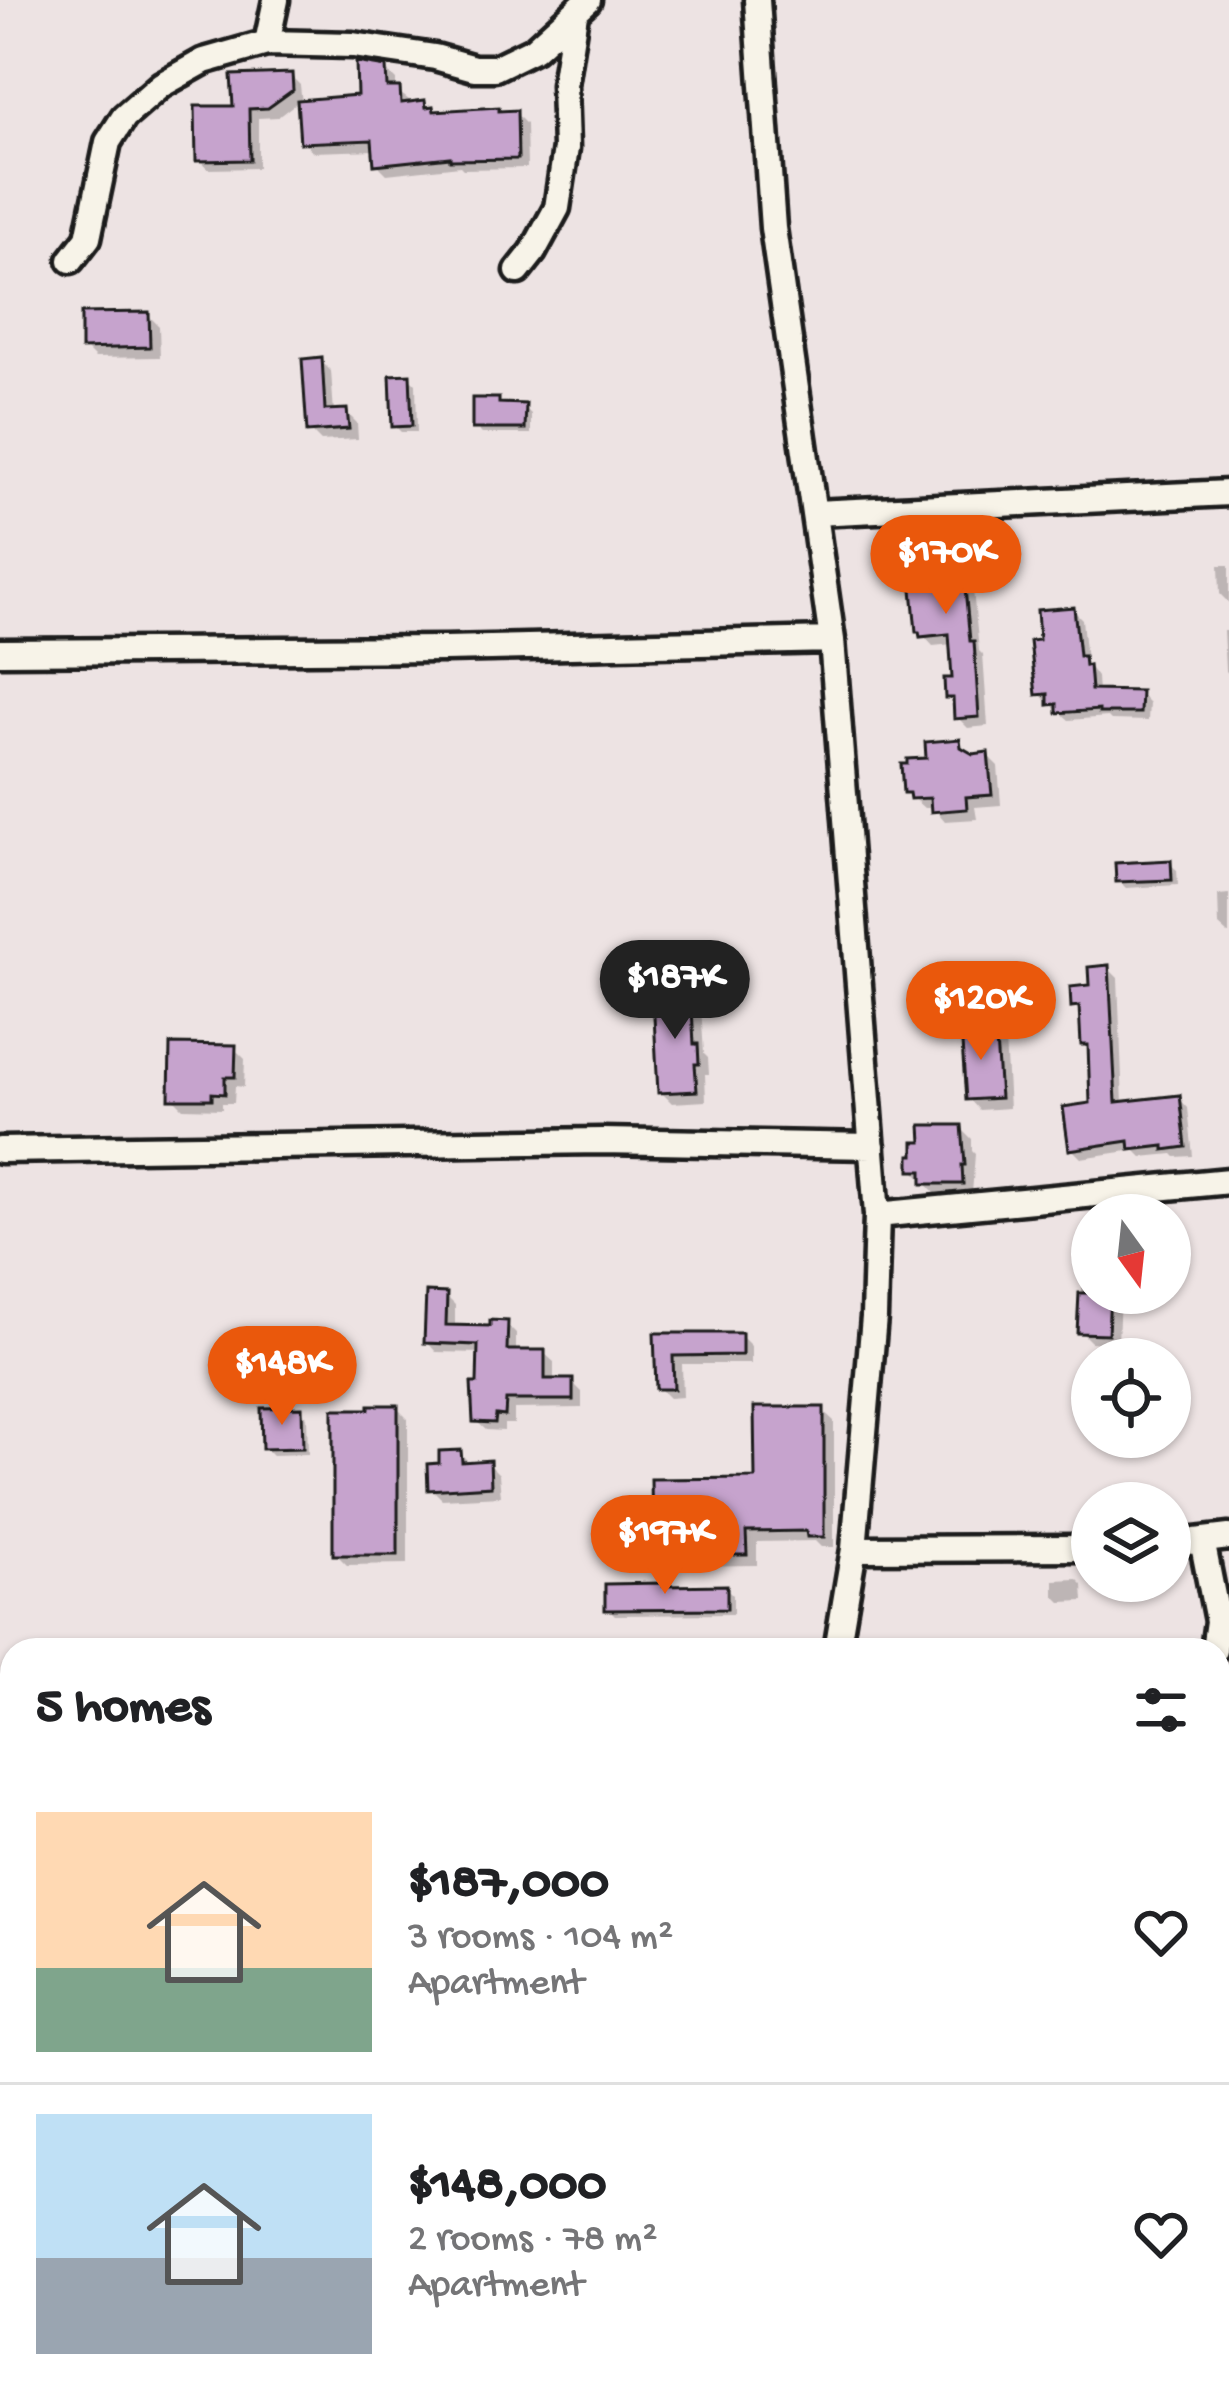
<!DOCTYPE html>
<html lang="en">
<head>
<meta charset="utf-8">
<style>
  body { margin:0; font-family:"Gochi Hand",sans-serif; background:#f6f6f6; color:#202124; height:100vh; display:flex; flex-direction:column; font-size:45px; white-space:nowrap }
  * { box-sizing:border-box; margin:0 }
  p { font-size:39px; color:#757577 }
  .icon { flex:none; width:66px; height:66px; fill:none; stroke:currentColor; stroke-width:2; stroke-linecap:round; stroke-linejoin:round }
  .map { position:relative; flex:1; overflow:hidden }
  .side { position:absolute; left:0px; top:1638px; width:1230px; height:768px; display:flex; flex-direction:column; background:#fff; border-radius:36px 36px 0 0; box-shadow:0 3px 9px #0004 }
  .side>* { flex:none }
  .needle { width:78px; rotate:165deg }
  .buttons { position:absolute; left:1071px; top:1194px; display:grid; gap:24px }
  .buttons a { display:grid; place-items:center; width:120px; height:120px; border-radius:50%; background:#fff; box-shadow:0 3px 9px #0004; font-size:60px }
  .price { position:absolute; translate:-50% -102px; padding:0 27px; border-radius:42px; background:#ea580c; color:#fff; font-size:39px; line-height:78px; filter:drop-shadow(0 3px 6px #0008) }
  .price::after { content:''; position:absolute; left:50%; top:72px; width:36px; height:27px; margin-left:-18px; background:inherit; clip-path:polygon(0 0,100% 0,50% 100%) }
  .price.active { background:#222; color:#fff }
  ul { padding:0; list-style:none }
  li { display:flex; align-items:center; gap:36px; height:300px; padding:0 36px }
  li+li { border-top:3px solid #e0e0e0 }
  li span { display:grid; place-items:center; flex:none; width:336px; height:240px; border-radius:0px; color:#555 }
  li>.icon { margin-inline-start:auto }
  span .icon { width:144px; height:144px; fill:#fffc; stroke-width:1 }
  li b { font-size:51px }
  h2 { display:flex; justify-content:space-between; align-items:center; height:144px; padding:0 36px; font-size:51px }
  .map>svg:first-child { display:block }
  .shadow { fill:#0003 }
  .building { fill:#c6a3cd; stroke:#1c1c1c; stroke-width:3 }
  .lines { fill:none; stroke-linecap:round; stroke-linejoin:round }
  .minor-casing { stroke:#1c1c1c; stroke-width:33 }
  .minor { stroke:#f7f3e8; stroke-width:24 }
</style>
</head>
<body>
<div class="map">
<svg width="1229" height="2406" viewBox="0 0 1229 2406">
  <rect width="100%" height="100%" fill="#ede3e3"/>
  <filter id="ink" filterUnits="userSpaceOnUse"><feTurbulence type="fractalNoise" baseFrequency=".00833" numOctaves="2"/><feDisplacementMap in="SourceGraphic" scale="24" xChannelSelector="R" yChannelSelector="G"/><feConvolveMatrix kernelMatrix="1 2 1 2 8 2 1 2 1" color-interpolation-filters="sRGB"/></filter>
  <g filter="url(#ink)">
    <!-- shadow -->
    <path class="shadow" d="M385,69L396,80V90L409,100V105L424,103L437,114L498,110L502,114L515,113L526,124L527,168L463,169L460,166L387,174L377,164L376,150L313,152L303,141L300,100L278,117L258,118V168L208,169L199,159L236,109L291,76L300,85L302,103L360,98Z
      M148,315L159,326L160,357L95,358L84,347Z
      M320,360L331,371L334,413L346,412L357,423L358,439L321,441L310,430Z
      M409,377L416,384L417,432H401L395,426Z
      M502,406L524,407L531,414V434H482L475,427Z
      M956,544L967,554L968,566L971,569L979,651L983,655L988,726L968,728L957,717V706L948,697L955,681L953,644L933,646L919,631Z
      M1219,565H1229V603L1220,594Z
      M1073,610L1082,619L1086,662L1097,677L1098,693L1140,694L1149,703L1148,721L1111,720L1108,717L1069,720L1039,694L1042,642Z
      M1223,631H1229V674L1225,670Z
      M959,742L970,755H987L998,766L1001,805L975,807L977,819L945,821L934,808H924L906,792L929,761Z
      M1170,864L1177,870L1178,885L1126,888L1119,881Z
      M1229,894V934H1228L1219,926L1218,895Z
      M1108,968L1118,978L1123,1104L1179,1098L1188,1108L1193,1156L1176,1157L1173,1154L1142,1157L1135,1150L1081,1158L1072,1149L1093,1105L1091,1051L1084,1044L1083,1014L1074,1006Z
      M690,995L701,1006L704,1054L708,1058L709,1074H705L706,1101L672,1103L661,1092Z
      M994,1030L1005,1040L1009,1108L979,1110L969,1099Z
      M234,1048L245,1059L244,1087L235,1086L234,1103H222V1109L183,1108L172,1097Z
      M961,1128L972,1139V1151L975,1154L972,1194H936L913,1170Z
      M1083,1268H1092V1293H1120L1118,1344H1127L1134,1351L1133,1359H1109V1343L1091,1342L1080,1331Z
      M446,1296L455,1305V1328L493,1329L506,1324L516,1334V1353H544L554,1362V1382H572L582,1392V1408L514,1409V1424H504V1431L486,1430L476,1421L481,1353L436,1352L427,1342Z
      M657,1336H741L751,1346V1364H682L683,1397L669,1398L659,1388Z
      M397,1408L408,1419V1564L347,1565L336,1554Z
      M300,1410L307,1416L308,1454L272,1455L265,1448Z
      M822,1410L834,1421V1547H821L815,1541L757,1542V1565L685,1566L655,1535L758,1481Z
      M460,1453L471,1464L488,1463L499,1474L501,1496L442,1499L431,1488L442,1466Z
      M1077,1579L1083,1585L1084,1601L1061,1602L1054,1595V1580Z
      M726,1588L733,1595V1614L615,1615L608,1608Z
      M209,2394L211,2406H192L190,2395Z
      M282,2394H339L345,2400L346,2406H282Z
      M677,2394H753L755,2406H680Z
      M986,2394H1007L1011,2406H989Z
      M592,2395L601,2406H564V2397Z"/>
    <!-- building -->
    <path class="building" d="M356,62L386,67L387,87H400L401,103L425,100L426,107L433,106L434,111L499,107V111L517,110L518,159L450,160V157L374,165L372,140L300,143L297,100L357,95Z
      M292,73L293,90L268,108L249,109L250,160L196,161L195,106H233L231,75Z
      M149,312L150,347L81,349V313Z
      M322,357L325,410L347,409L349,429L307,432L302,359Z
      M410,374L412,426L392,427L390,375Z
      M472,398H499V403L526,404L525,429H472Z
      M957,541L959,556H962L970,641H974L979,717L954,719L953,698H945L944,678H952L949,634L920,637L919,632H916L908,546Z
      M1074,607L1079,656H1084L1085,666L1089,665L1091,690L1141,691L1140,713H1099V710L1057,713V704L1048,705V694L1036,695L1030,641L1039,640L1037,610Z
      M960,739L961,747L973,754L988,752L992,795L966,797L967,809L931,812L930,798L910,799L909,793H903L901,764H907V759L926,758L925,742Z
      M1171,860L1172,880L1116,882L1115,863Z
      M1109,965L1116,1102L1180,1095L1186,1147L1164,1150V1146L1130,1150L1129,1141L1069,1150L1063,1107L1090,1103L1088,1045H1081L1079,1006L1071,1007L1070,987L1089,985L1088,967Z
      M684,988V992H691L694,1044H698L699,1064H695L697,1091L658,1093L653,997L663,996V990Z
      M995,1026L1000,1098L966,1100L961,1029Z
      M170,1044L236,1045L235,1077H225V1094L212,1093V1099H169Z
      M921,1125H962L965,1165H962L963,1184H922V1171H910V1155H914V1142H922Z
      M426,1292L447,1293L446,1325L490,1326V1320L508,1321L507,1350H545V1379H573V1400H506L505,1416L496,1415L495,1423L473,1422L471,1383H477L478,1345L424,1343Z
      M1079,1293H1110L1108,1334L1077,1333Z
      M654,1333H742V1355L673,1356L674,1389H656Z
      M369,1405H398V1555H333V1409H369Z
      M302,1407L303,1448L262,1449L261,1408Z
      M754,1407H824V1537H807L806,1531L746,1532L747,1555H670L652,1536L651,1479L755,1478Z
      M461,1450L462,1462L490,1460L491,1486L428,1490L427,1464L439,1463V1451Z
      M663,1583V1586L727,1585V1609L605,1610V1584Z"/>
    <g class="lines">
      <defs>
        <path id="minor" d="M757,0L773,228L832,640L877,1215L874,1317L854,1549L837,1650
          M267,43L276,0
          M71,260L88,238L108,142L124,117L161,85L204,61L267,43L353,45L435,57L474,68H495L534,49L588,0
          M518,271L533,252L557,208L566,148L564,85L575,14
          M815,513L1229,493
          M0,652L445,649L832,640
          M0,1150L602,1141L872,1146
          M877,1215L1229,1181
          M1202,1540L1218,1621L1214,1650
          M1170,1544L1229,1537
          M854,1549L1092,1548
          M0,1977H12
          M1218,2284L1229,2131
          M874,2394L875,2406
          M1142,2394L1155,2406
          M1207,2406L1208,2394"/>
      </defs>
      <!-- minor casing -->
      <use href="#minor" class="minor-casing"/>
      <!-- minor -->
      <use href="#minor" class="minor"/>
    </g>
  </g>
</svg>
<div class="buttons">
<a><svg class="needle" viewBox="-14 -14 28 28"><path d="M0-13l5 13h-10z" fill="#e53935"/><path d="M0 13l5-13h-10z" fill="#757577"/></svg></a>
<a><svg class="icon" aria-label="locate" viewBox="0 0 24 24"><circle cx="12" cy="12" r="6"/><path d="M12 2v4M12 18v4M2 12h4M18 12h4"/></svg></a>
<a><svg class="icon" aria-label="layers" viewBox="0 0 24 24"><path d="M12 4l9 5-9 5-9-5zM3 14l9 5 9-5"/></svg></a>
</div>
<b class="price" style="left:946px;top:617px">$170K</b>
<b class="price active" style="left:675px;top:1042px">$187K</b>
<b class="price" style="left:981px;top:1063px">$120K</b>
<b class="price" style="left:282px;top:1428px">$148K</b>
<b class="price" style="left:665px;top:1597px">$197K</b>
<section class="side">
<h2>5 homes<svg class="icon" aria-label="filters" viewBox="0 0 24 24"><path d="M4 7h16M4 17h16"/><circle cx="9" cy="7" r="2"/><circle cx="15" cy="17" r="2"/></svg></h2>
<ul>
<li><span style="background:linear-gradient(#ffd9b3 65%,#7fa58c 0)"><svg class="icon" aria-label="home" viewBox="0 0 24 24"><path d="M3 11l9-7 9 7M6 9v11h12V9"/></svg></span><div><b>$187,000</b><p>3 rooms · 104 m²</p><p>Apartment</p></div><svg class="icon" aria-label="heart" viewBox="0 0 24 24"><path d="M12 20l-8-8c-3-5 5-10 8-4 3-6 11-1 8 4z"/></svg></li>
<li><span style="background:linear-gradient(#bfe0f5 60%,#9aa5b1 0)"><svg class="icon" aria-label="home" viewBox="0 0 24 24"><path d="M3 11l9-7 9 7M6 9v11h12V9"/></svg></span><div><b>$148,000</b><p>2 rooms · 78 m²</p><p>Apartment</p></div><svg class="icon" aria-label="heart" viewBox="0 0 24 24"><path d="M12 20l-8-8c-3-5 5-10 8-4 3-6 11-1 8 4z"/></svg></li>
</ul>
</section>
</div>
</body>
</html>
